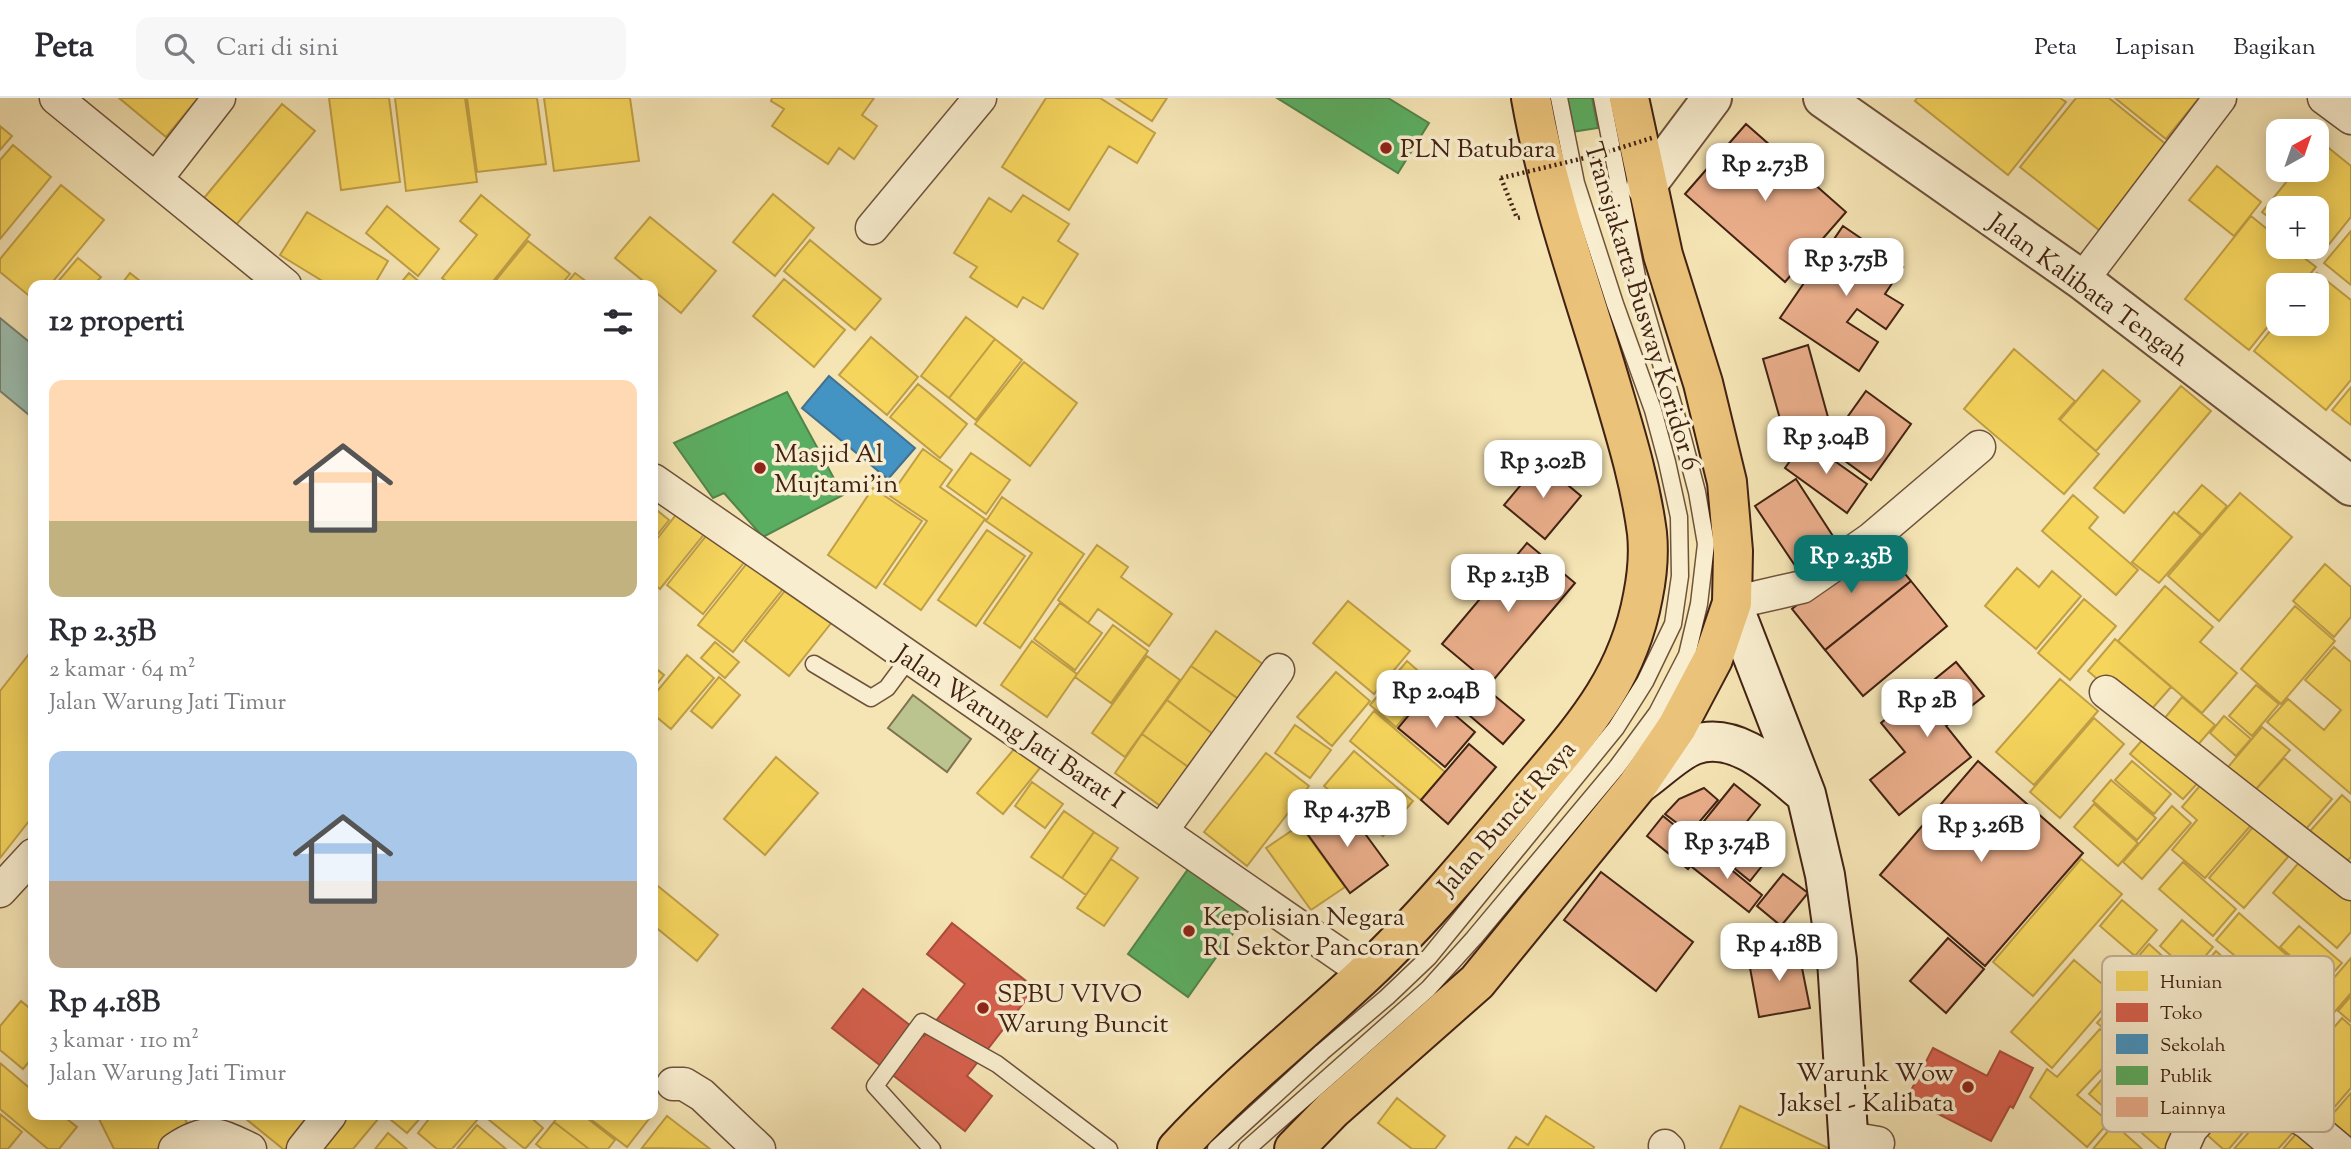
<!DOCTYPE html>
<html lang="id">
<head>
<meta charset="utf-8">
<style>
  body { margin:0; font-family:"Sorts Mill Goudy",serif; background:#f7f7f7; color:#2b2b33; height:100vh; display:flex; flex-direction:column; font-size:26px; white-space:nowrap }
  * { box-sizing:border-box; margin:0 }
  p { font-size:23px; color:#7c7c81 }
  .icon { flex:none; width:38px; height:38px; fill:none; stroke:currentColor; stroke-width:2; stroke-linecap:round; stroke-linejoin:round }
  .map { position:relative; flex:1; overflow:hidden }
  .drawer { position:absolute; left:28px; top:182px; width:630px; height:840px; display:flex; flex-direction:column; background:#fff; border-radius:14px; box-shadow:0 4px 18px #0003 }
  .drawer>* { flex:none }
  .needle { width:46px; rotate:40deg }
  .buttons { position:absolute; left:2266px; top:21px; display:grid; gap:14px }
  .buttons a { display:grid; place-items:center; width:63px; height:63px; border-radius:14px; background:#fff; box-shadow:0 4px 18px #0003; font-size:35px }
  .price { position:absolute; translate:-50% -60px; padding:0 16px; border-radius:14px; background:#fff; color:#222; font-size:23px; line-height:46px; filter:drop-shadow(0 2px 4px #0008) }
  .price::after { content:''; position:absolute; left:50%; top:42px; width:21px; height:16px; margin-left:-10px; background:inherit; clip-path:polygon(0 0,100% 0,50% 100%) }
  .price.on { background:#0f766e; color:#fff }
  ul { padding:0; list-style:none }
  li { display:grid; align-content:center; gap:14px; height:371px; padding:0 21px }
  li span { display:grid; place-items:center; height:217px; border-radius:14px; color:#555 }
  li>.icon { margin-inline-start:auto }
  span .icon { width:126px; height:126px; fill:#fffc; stroke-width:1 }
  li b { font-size:30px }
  h2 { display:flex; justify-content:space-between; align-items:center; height:84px; padding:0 21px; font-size:30px }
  header { display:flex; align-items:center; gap:42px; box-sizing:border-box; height:98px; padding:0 35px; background:#fff; border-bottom:2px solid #e1e1e2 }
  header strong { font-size:33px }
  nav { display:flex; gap:38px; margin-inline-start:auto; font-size:24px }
  .search { width:490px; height:63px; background:#f7f7f7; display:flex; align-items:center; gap:18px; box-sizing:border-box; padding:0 24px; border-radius:14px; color:#7c7c81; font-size:26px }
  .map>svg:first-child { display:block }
  .green { fill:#bbc48e; stroke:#7e7350; stroke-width:2 }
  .water { fill:#9cbeb0; stroke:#788071; stroke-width:2 }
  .homes { fill:#f6d55c; stroke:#c09f46; stroke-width:2 }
  .shops { fill:#d6604d; stroke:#aa4d3c; stroke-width:2 }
  .schools { fill:#4393c3; stroke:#43718e; stroke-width:2 }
  .public { fill:#5aae61; stroke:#53844a; stroke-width:2 }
  .building { fill:#e9ad8a; stroke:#422213; stroke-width:2 }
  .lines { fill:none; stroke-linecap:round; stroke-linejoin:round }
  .service-casing { stroke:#6f523b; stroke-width:19 }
  .minor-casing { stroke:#6f523b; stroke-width:35 }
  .tertiary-casing { stroke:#6f523b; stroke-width:42 }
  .secondary-casing { stroke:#422213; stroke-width:42 }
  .primary-casing { stroke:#422213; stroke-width:42 }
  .path { stroke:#422213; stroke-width:4.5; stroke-dasharray:2 3.5; stroke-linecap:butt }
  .service { stroke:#f8edce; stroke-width:16 }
  .minor { stroke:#f8edce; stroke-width:32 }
  .tertiary { stroke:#f8edce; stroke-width:38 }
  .secondary { stroke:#f8edce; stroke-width:38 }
  .primary { stroke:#eac27a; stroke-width:38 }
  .path-bridge { stroke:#422213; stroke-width:4.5; stroke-dasharray:2 3.5; stroke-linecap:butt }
  .poi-dot { fill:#8f2418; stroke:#f8edce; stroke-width:2.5 }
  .labels { text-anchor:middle; stroke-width:7; stroke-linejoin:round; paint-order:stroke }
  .poi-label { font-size:26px; fill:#422213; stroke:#f8edce; text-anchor:start }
  .street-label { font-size:26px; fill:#422213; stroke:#f8edce }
  .key { fill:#f8edce; stroke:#c1b096; stroke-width:2 }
  .key-label { font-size:19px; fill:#422213 }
</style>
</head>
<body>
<header>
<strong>Peta</strong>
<div class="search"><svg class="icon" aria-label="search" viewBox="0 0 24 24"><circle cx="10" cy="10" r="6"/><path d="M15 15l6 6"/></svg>Cari di sini</div>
<nav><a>Peta</a><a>Lapisan</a><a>Bagikan</a></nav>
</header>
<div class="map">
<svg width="2351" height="1051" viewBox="0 0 2351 1051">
  <rect width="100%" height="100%" fill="#f5e4b4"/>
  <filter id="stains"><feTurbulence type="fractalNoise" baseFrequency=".00286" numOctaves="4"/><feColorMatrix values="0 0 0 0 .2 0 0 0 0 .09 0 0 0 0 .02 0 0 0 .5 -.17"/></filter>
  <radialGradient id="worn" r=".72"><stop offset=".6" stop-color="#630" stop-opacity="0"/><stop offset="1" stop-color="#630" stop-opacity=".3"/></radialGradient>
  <!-- green -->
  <path class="green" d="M913,597L971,641L947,674L888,630Z"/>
  <!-- water -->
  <path class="water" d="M0,220L33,247V310L28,316L0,293Z"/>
  <!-- homes -->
  <path class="homes" d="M119,0H198L166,39Z
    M329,0H389L400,84L341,92Z
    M395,0H465L477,84L406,93Z
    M467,0H537L546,66L477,74Z
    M544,0H630L639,63L554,73Z
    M772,0H874L862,17L877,28L854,61L839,50L828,66L772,28L784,11L771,3Z
    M1046,0H1100L1155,35L1137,65L1109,48L1069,112L1002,69Z
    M1116,0H1167L1152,23Z
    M1917,0H2060L2066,4L2008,77L1915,3Z
    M2076,0H2109L2168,48L2099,132L2020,69Z
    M2115,0H2199L2166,41Z
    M282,6L315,33L236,127L204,100Z
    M0,28L12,38L0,52Z
    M2319,42L2351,68V119L2318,160L2305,149H2317V110H2278V127L2262,114L2296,72H2317V45Z
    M13,47L51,79L0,141V62Z
    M2217,68L2261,104L2234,138L2189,102Z
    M61,87L104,122L50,187H33V201L0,174V161Z
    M773,96L814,130L775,178L733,144Z
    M481,97L530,137L490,187H451L442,180L477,137L460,123Z
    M1023,97L1069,126L1058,143L1078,156L1043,211L1023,199L1017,209L970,179L977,169L954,155L989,100L1011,114Z
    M387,108L439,151L418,178L366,135Z
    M307,114L388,163L374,187H329L280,157Z
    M2251,118L2278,140V149H2290L2316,169L2301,187H2278V216L2249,252L2185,201Z
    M650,119L716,173L681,215L653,192V187H648L615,160Z
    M2351,133V187L2324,165Z
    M810,142L881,201L855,232L784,173Z
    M528,143L570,176L561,187H492Z
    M78,160L101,179L94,187H55Z
    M130,175L145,187H121Z
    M409,175L423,187H399Z
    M575,175L591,187H565Z
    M2317,175L2351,202V282L2326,312L2254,253L2278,223V226H2317V187H2307Z
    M784,181L845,232L814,269L753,218Z
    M966,219L995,241L949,300L921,278Z
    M871,239L918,279L887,317L839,277Z
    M995,241L1022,262L976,322L949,300Z
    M2014,251L2075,303L2059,321L2099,356L2064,396L1964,311Z
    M1024,264L1077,305L1030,368L975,326Z
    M2103,272L2140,303L2096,353L2060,322Z
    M918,286L967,326L940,360L890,319Z
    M2181,288L2211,313L2124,415L2094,390Z
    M2351,289V327L2332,312Z
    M923,351L952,372L940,389L985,421L921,512L884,486L927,423L890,398Z
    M971,355L1010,382L986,416L947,388Z
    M2202,387L2227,408L2202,437L2177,416Z
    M873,390L922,423L876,490L828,457Z
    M2240,395L2292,439L2219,523L2168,478Z
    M2073,397L2098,419L2089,430L2138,472L2116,497L2042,433Z
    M1002,399L1084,456L1020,550L984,525L1032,455L986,423Z
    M653,409L669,422L653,442Z
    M679,413L706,434L660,491L653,485V446Z
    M2174,414L2201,437L2159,485L2132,464Z
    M987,432L1025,458L976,528L938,502Z
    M710,433L746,462L703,516L667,487Z
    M1097,447L1128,469L1121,479L1172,516L1149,548L1098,511L1088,525L1058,502Z
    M752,459L787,486L733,554L698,527Z
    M2325,466L2351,489V519L2334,539L2293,503Z
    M2017,470L2039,489L2052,473L2081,498L2036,551L1985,508Z
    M792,484L836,519L789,578L745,543Z
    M2165,488L2213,529L2200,544L2237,575L2202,615L2118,543Z
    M2084,501L2116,528L2070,582L2038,555Z
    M1348,503L1410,553L1374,596L1313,545Z
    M1060,505L1102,535L1075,572L1034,541Z
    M2295,508L2335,543L2281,606L2241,571Z
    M1113,527L1148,553L1111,605L1075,579Z
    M1216,533L1267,569L1243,604L1191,568Z
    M2115,541L2171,589L2143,621L2088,573Z
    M1032,543L1077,576L1047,619L1001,587Z
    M715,544L739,564L725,580L701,560Z
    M2334,549L2351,564V696L2267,624L2288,601L2324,632L2341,612L2305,582Z
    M33,551V718L0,760V593Z
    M687,557L714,580L671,631L653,616V598Z
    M1147,558L1180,582L1125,659L1092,635Z
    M1407,563L1433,586L1396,629L1370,607Z
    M653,568L664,577L653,591Z
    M1191,568L1243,604L1217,639L1167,602Z
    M1336,574L1370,603L1332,648L1297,619Z
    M719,579L740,597L712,630L691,613Z
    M2060,581L2098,613L2034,687L1996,654Z
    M2256,587L2279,606L2252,638L2229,618Z
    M2182,599L2215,627L2196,649L2164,621Z
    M1167,602L1217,639L1194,673L1142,636Z
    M1374,613L1445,674L1421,702L1350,643Z
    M2224,618L2251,641L2236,658L2210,635Z
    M2094,620L2124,646L2060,720L2030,694Z
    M1295,627L1331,652L1310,680L1275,655Z
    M2262,629L2290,652L2250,698L2223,675Z
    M2151,632L2204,678L2183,701L2130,656Z
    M1142,636L1194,673L1166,712L1115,675Z
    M1020,644L1044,665L1003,716L977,695Z
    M1354,653L1413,703L1383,738L1324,688Z
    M1266,655L1309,688L1247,768L1204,734Z
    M776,659L818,695L765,757L724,721Z
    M2284,660L2332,701L2300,738L2251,697Z
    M2132,663L2171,696L2154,716L2115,682Z
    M2111,682L2156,720L2137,742L2093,703Z
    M1032,684L1063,706L1045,730L1015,708Z
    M2203,684L2252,726L2205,780L2172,752L2197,722L2182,709Z
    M2342,697L2351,705V759L2340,771L2304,740Z
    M2094,706L2138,745L2118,768L2074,729Z
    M2172,708L2191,725L2142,781L2123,764Z
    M1064,713L1094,734L1062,780L1031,759Z
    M1300,727L1345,789L1311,812L1266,750Z
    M2253,729L2288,759L2244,810L2209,780Z
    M1094,734L1118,750L1086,797L1062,780Z
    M1111,761L1138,780L1104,828L1077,810Z
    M2081,761L2122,796L2033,898L1993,864Z
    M2302,761L2351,803V834L2337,850L2273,795Z
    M2183,764L2236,811L2213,838L2159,791Z
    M653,784L718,837L697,863L653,827Z
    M2122,802L2157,832L2135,858L2100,828Z
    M2239,815L2314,881L2292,906L2216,842Z
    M2182,822L2213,849L2191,875L2160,848Z
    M2299,828L2342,865L2323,886L2280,849Z
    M2149,846L2188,881L2151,924L2111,890Z
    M2216,853L2236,871L2204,907L2184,890Z
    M2351,860V895L2319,932L2302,917Z
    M2074,862L2115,897L2052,970L2011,934Z
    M2351,898V924L2338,913Z
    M21,903L33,913V959L23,971L0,952V928Z
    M2116,903L2148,930L2129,952L2097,925Z
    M2342,920L2351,928V990L2319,1027L2280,993Z
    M2100,931L2122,950L2077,997L2109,1024L2087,1049L2030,999L2047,971L2057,979Z
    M2190,951L2227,982L2167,1051H2160L2128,1023Z
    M2118,963L2151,991L2122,1025L2089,996Z
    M0,965L33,993V1017H62L77,1029L59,1051H48L0,1011Z
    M2351,995V1049L2324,1026Z
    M2241,997L2261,1013L2229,1051H2223L2206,1036Z
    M1397,1000L1445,1038L1435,1051H1412L1378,1025Z
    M1740,1008L1830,1051H1720Z
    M2271,1009L2296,1031L2278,1051H2234Z
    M0,1016L22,1034L8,1051H0Z
    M97,1017H183L193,1037L163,1051H114Z
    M241,1017H298L315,1030L297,1051H283Z
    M337,1017H374L379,1020L353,1051H309Z
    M385,1017H423L407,1035Z
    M432,1017H475L479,1020L452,1051H437L418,1035Z
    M483,1017H528L543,1030L525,1051Z
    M559,1017H583L615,1042L608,1051H589L554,1024Z
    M585,1017H652L627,1049Z
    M667,1018L710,1051L642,1050Z
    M1546,1018L1594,1049L1593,1051H1508L1516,1039L1528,1047Z
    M554,1024L589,1051H542L536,1046Z
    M2114,1026L2142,1051H2093Z
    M477,1027L506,1051H457Z
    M2302,1029L2315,1051H2283Z
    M388,1035L407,1051H375Z"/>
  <!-- shops -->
  <path class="shops" d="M952,825L1035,890L967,978L992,998L965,1033L832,930L863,891L924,938L965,886L927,856Z
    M1933,950L1987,978L2000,953L2033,970L2013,1010L2010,1008L1991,1043L1907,1000Z"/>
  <!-- schools -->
  <path class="schools" d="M829,278L915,350L888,381L802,310Z"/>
  <!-- public -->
  <path class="public" d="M1277,0H1388L1429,25L1398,75Z
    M1565,0H1592L1598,30L1571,34Z
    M787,294L843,397L763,439L724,395L713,400L674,345Z
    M1191,767L1251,810L1188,899L1128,856Z"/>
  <!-- building -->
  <path class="building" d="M1746,26L1846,114L1785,184L1685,96Z
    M1843,128L1903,169L1885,196L1903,207L1886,231L1857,211L1847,224L1878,244L1859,273L1780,220Z
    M1808,247L1831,330L1786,342L1763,261Z
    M1866,293L1911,326L1871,382L1826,349Z
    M1805,342L1867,386L1847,415L1785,370Z
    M1540,364L1581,398L1545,441L1504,407Z
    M1796,381L1842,452L1802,478L1755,408Z
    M1877,442L1911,483L1825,552L1792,511Z
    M1527,445L1575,485L1490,586L1442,546Z
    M1911,483L1947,528L1863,598L1825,552Z
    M1956,564L1984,598L1946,628L1971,659L1899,717L1870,682L1905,654L1881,625Z
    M1483,588L1524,622L1503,646L1463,612Z
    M1428,594L1475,634L1445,669L1398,630Z
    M1469,646L1496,669L1448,726L1421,702Z
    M1978,663L2083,755L1985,868L1880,777Z
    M1734,686L1760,707L1718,760L1691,739Z
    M1704,690L1718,702L1690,735L1665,716L1679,701Z
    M1344,707L1388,767L1350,795L1306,734Z
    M1663,718L1704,751L1688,771L1647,738Z
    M1749,727L1777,749L1750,783L1723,761Z
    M1706,751L1762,797L1749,814L1692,769Z
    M1601,774L1693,844L1656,893L1564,822Z
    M1783,776L1808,795L1781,828L1757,808Z
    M1948,840L1984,871L1946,915L1910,883Z
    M1798,850L1810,910L1759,919L1748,859Z"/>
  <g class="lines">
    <defs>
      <path id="service" d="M814,566L871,600L887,590L910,559
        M932,1051L875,988L922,924L997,966L1109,1051
        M1216,1051L1322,954L1387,899L1429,859L1616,630L1645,584L1673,526L1680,478L1679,419L1667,364L1653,312L1615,206L1576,85L1559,0
        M1247,1051L1428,891L1474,840L1617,669L1657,615L1687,557L1699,506L1706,446L1697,394L1682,337L1640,194L1602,0"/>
      <path id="minor" d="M56,0L285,187
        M2324,0L2351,20
        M156,81L219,0
        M872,130L980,0
        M2082,182L2220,0
        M653,382L1366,875
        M1732,505L1802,489L1871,441L1979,349
        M2106,594L2351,786
        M1162,732L1278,572
        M0,793L33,757
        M673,986H684L702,997L759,1051
        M1849,1040L1878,1045
        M1665,1048L1668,1051
        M175,1051C208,1029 218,1036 250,1051
        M303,1051L330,1017
        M2182,1051L2191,1031L2227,991L2258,994L2308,1025L2339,1051"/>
      <path id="tertiary" d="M1823,0L2082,182L2351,388
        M1646,88L1712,0"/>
      <path id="secondary" d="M1732,505L1806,696L1825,777L1837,862L1849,1051
        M1640,685C1655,675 1677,653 1694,647C1735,632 1775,671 1804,695"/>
      <path id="primary" d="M1177,1051C1235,988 1302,935 1365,876C1422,822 1474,760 1524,700C1579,634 1627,585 1643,498C1647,478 1649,455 1647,435C1640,382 1625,335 1610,284C1582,190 1548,96 1531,0
        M1294,1051L1332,1012L1477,884L1637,688L1677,629L1713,561L1732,505L1733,453L1727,384L1703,285L1663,157L1629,0"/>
    </defs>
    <!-- service casing -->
    <use href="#service" class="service-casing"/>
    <!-- minor casing -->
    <use href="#minor" class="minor-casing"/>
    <!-- tertiary casing -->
    <use href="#tertiary" class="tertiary-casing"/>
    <!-- secondary casing -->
    <use href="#secondary" class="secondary-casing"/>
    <!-- primary casing -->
    <use href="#primary" class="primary-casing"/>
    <!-- path -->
    <path class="path" d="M1501,80L1517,120L1523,119"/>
    <!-- service -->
    <use href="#service" class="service"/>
    <!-- minor -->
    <use href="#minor" class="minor"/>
    <!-- tertiary -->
    <use href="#tertiary" class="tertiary"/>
    <!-- secondary -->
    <use href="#secondary" class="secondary"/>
    <!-- primary -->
    <use href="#primary" class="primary"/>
    <!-- path-bridge -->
    <path class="path-bridge" d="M1501,80L1597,57L1655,39"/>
  </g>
  <!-- markers -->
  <g class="poi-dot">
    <circle cx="1386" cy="50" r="7"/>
    <circle cx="760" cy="370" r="7"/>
    <circle cx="1189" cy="833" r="7"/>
    <circle cx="983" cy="910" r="7"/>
    <circle cx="1968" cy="989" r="7"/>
  </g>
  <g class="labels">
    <!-- poi labels -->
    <g class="poi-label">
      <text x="1400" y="59">PLN Batubara</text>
      <text x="774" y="364">Masjid Al<tspan x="774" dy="30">Mujtami'in</tspan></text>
      <text x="1203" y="827">Kepolisian Negara<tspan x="1203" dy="30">RI Sektor Pancoran</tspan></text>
      <text x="997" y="904">SPBU VIVO<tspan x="997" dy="30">Warung Buncit</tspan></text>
      <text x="1954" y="983" text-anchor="end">Warunk Wow<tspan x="1954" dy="30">Jaksel - Kalibata</tspan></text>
    </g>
    <!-- street labels -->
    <g class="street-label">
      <text transform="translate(2089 191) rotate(36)" y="9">Jalan Kalibata Tengah</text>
      <text transform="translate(1643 208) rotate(73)" y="9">Transjakarta Busway Koridor 6</text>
      <text transform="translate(1010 628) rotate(34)" y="9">Jalan Warung Jati Barat I</text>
      <text transform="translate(1506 719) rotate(-49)" y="9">Jalan Buncit Raya</text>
    </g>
  </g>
  <!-- legend -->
  <rect x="2102" y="858" width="232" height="176" rx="10" class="key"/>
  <rect x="2116" y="873" width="32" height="20" fill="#f6d55c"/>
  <rect x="2116" y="905" width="32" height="19" fill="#d6604d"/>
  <rect x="2116" y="936" width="32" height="20" fill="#4393c3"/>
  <rect x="2116" y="968" width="32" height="19" fill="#5aae61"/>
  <rect x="2116" y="999" width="32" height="20" fill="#e9ad8a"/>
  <g class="key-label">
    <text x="2160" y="890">Hunian</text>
    <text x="2160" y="921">Toko</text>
    <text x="2160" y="953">Sekolah</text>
    <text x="2160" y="984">Publik</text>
    <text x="2160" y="1016">Lainnya</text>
  </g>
  <rect width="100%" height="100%" filter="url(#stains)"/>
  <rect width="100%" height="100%" fill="url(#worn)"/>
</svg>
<div class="buttons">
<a><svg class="needle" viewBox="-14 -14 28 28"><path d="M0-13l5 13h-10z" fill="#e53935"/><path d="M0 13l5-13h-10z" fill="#7c7c81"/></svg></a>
<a>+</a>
<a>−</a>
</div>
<b class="price" style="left:1765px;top:105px">Rp 2.73B</b>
<b class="price" style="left:1846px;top:200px">Rp 3.75B</b>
<b class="price" style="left:1826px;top:378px">Rp 3.04B</b>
<b class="price" style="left:1543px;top:402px">Rp 3.02B</b>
<b class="price on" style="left:1851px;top:497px">Rp 2.35B</b>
<b class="price" style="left:1508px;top:516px">Rp 2.13B</b>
<b class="price" style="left:1436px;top:632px">Rp 2.04B</b>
<b class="price" style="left:1927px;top:641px">Rp 2B</b>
<b class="price" style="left:1347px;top:751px">Rp 4.37B</b>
<b class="price" style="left:1981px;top:766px">Rp 3.26B</b>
<b class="price" style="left:1727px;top:783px">Rp 3.74B</b>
<b class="price" style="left:1779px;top:885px">Rp 4.18B</b>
<section class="drawer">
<h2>12 properti<svg class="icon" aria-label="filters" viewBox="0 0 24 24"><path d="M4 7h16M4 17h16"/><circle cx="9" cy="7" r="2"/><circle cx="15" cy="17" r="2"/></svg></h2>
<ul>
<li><span style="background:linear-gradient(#ffd9b3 65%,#c2b280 0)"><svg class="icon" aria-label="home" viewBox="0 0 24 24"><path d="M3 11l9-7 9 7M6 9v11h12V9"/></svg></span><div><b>Rp 2.35B</b><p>2 kamar · 64 m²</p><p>Jalan Warung Jati Timur</p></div></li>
<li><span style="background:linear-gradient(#a9c7e8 60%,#b9a48a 0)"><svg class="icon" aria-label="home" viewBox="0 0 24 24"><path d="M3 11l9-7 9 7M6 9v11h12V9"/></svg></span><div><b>Rp 4.18B</b><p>3 kamar · 110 m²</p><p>Jalan Warung Jati Timur</p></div></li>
</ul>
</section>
</div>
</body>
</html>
